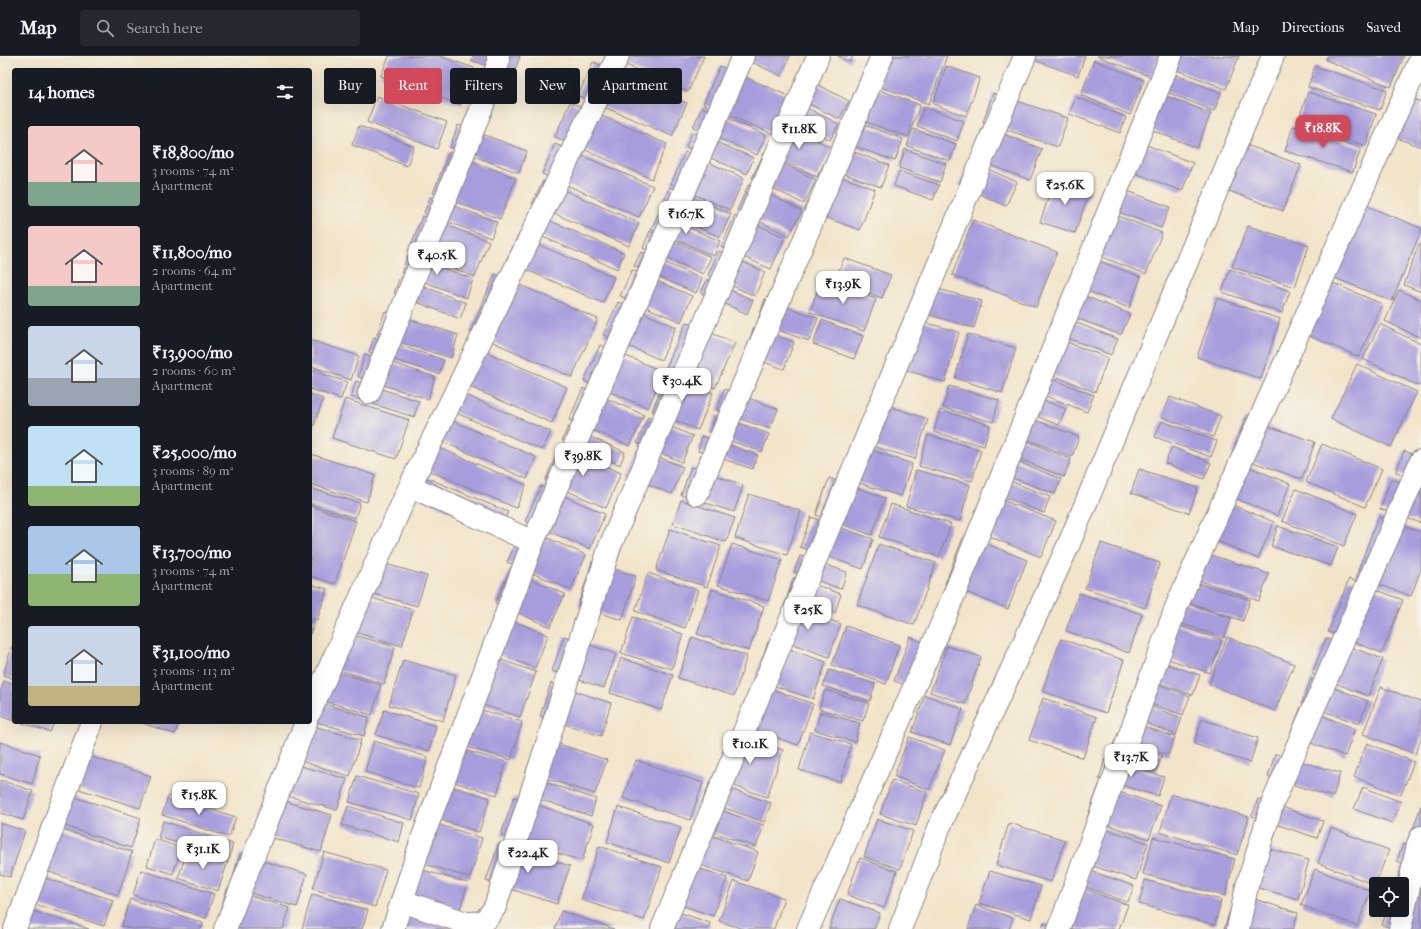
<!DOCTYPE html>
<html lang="en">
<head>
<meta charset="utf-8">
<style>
  body { margin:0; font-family:"IM FELL French Canon",serif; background:#242831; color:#f1f3f6; height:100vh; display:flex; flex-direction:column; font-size:15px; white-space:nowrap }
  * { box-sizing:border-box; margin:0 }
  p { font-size:13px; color:#9ea1a6 }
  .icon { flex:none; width:22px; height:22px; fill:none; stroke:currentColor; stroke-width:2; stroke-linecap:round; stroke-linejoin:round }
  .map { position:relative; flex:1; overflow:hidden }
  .side { position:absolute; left:12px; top:12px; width:300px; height:656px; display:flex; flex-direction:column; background:#171b24; border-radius:4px; box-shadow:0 4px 16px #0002 }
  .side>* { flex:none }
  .banner { position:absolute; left:324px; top:12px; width:380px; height:36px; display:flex; gap:8px }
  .fabs { position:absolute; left:1369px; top:821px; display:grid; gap:8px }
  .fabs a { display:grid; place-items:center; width:40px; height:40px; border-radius:4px; background:#171b24; box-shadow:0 4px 16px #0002; font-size:20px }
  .price { position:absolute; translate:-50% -34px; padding:0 9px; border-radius:8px; background:#fff; color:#222; font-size:13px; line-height:26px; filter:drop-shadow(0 1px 2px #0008) }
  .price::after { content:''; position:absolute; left:50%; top:24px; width:12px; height:9px; margin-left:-6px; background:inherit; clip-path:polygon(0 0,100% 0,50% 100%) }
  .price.active { background:#d1495b; color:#fff }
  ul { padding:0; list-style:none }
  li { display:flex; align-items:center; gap:12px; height:100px; padding:0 16px }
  li span { display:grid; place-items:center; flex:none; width:112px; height:80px; border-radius:4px; color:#555 }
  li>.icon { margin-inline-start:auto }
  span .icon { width:48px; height:48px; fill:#fffc; stroke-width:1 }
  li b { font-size:17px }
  h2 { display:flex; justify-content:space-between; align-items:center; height:48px; padding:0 16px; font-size:17px }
  .chip { padding:0 14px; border-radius:4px; background:#171b24; box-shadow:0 4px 16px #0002; font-size:14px; line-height:36px }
  .chip.active { background:#d1495b; color:#fff }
  header { display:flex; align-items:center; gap:24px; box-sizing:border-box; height:56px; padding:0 20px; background:#171b24; border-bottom:1px solid #363941 }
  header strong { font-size:19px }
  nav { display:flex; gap:22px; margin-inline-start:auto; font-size:14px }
  .search { width:280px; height:36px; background:#242831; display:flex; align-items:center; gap:10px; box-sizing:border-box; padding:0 14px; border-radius:4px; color:#9ea1a6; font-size:15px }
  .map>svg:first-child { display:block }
  .building { fill:#a79ddd }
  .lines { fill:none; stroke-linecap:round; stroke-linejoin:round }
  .minor-casing { stroke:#8a8382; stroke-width:24 }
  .minor { stroke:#fff; stroke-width:22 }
</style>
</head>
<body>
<header>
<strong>Map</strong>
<div class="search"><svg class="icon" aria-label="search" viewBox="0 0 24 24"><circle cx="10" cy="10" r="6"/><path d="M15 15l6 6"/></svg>Search here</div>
<nav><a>Map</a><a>Directions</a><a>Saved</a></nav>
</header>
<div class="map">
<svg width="1421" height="873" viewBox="0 0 1421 873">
  <rect width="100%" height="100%" fill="#f7f3e8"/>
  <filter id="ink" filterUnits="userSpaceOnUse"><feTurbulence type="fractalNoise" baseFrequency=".025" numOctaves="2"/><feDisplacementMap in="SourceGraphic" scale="8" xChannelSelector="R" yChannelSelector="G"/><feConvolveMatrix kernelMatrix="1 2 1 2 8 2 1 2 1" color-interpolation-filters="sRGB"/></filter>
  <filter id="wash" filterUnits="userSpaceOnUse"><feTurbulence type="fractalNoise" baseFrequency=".012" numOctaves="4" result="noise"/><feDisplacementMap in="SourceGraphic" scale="16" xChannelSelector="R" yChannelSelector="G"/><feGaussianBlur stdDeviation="0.9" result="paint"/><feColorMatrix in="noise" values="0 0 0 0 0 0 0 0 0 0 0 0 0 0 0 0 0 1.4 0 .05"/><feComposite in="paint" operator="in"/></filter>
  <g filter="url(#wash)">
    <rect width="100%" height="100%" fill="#f2e4c9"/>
    <g id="blocks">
      <!-- building -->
      <path class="building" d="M389,0H439L474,12L461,49L381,20Z
        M473,0H520L513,19L471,4Z
        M605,0H704L688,36Z
        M739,0H790L781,20Z
        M838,0H853L850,6Z
        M877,0H947L929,48L867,26Z
        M1023,0H1085L1078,20Z
        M1097,0H1159L1151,21Z
        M1173,0H1239L1226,33L1169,11Z
        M1328,0H1404L1391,31L1326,4Z
        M1094,4L1144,24L1130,59L1081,39Z
        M593,6L687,47L672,80L578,40Z
        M720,10L791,41L775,79L703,48Z
        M946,10L980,22L966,60L933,48Z
        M1315,10L1387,34L1380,54L1308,31Z
        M1166,15L1221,37L1214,55L1159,33Z
        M801,20L849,45L839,63L791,39Z
        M869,30L920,49L908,81L858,63Z
        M1155,36L1211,57L1197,92L1142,70Z
        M1308,36L1376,58L1366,90L1297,68Z
        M993,37L1068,62L1058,91L983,66Z
        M1404,39L1421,46V91L1389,79Z
        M377,40L447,66L437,93L367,66Z
        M1076,41L1126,61L1120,77L1069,58Z
        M793,45L839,68L830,84L785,61Z
        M570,46L667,88L652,123L555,81Z
        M702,51L766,79L757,99L693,71Z
        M924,51L964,65L957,85L917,70Z
        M848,63L903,83L895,105L840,85Z
        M783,66L832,92L817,121L767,97Z
        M458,69L527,95L519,117L450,91Z
        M359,70L414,90L407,110L352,89Z
        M983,70L1042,93L1030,124L971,102Z
        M1293,70L1361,92L1353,116L1285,95Z
        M913,73L956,88L950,105L907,90Z
        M692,76L754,102L747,118L686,91Z
        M1131,83L1193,107L1182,135L1119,111Z
        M1230,83L1301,109L1283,155L1213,129Z
        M555,88L653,130L639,161L542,118Z
        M838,90L889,109L881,131L830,113Z
        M905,93L946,108L940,126L899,112Z
        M449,96L516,122L500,163L433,137Z
        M685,96L744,122L730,154L671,128Z
        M764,97L816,124L804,148L752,122Z
        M970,105L1017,126L1006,150L959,129Z
        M899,115L939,129L933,144L894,130Z
        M828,116L875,133L860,174L813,157Z
        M1055,123L1090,134L1075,177L1040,166Z
        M543,125L639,167L629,190L532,148Z
        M749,128L802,155L789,180L737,154Z
        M1112,129L1170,151L1161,172L1103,150Z
        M670,131L731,158L720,181L659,154Z
        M430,141L497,166L491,182L424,157Z
        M1355,145L1421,172V175L1392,245L1325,218Z
        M1105,155L1162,177L1146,218L1089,196Z
        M530,156L624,197L617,213L522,172Z
        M658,158L720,185L714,200L651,173Z
        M735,159L785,181L771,213L721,191Z
        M422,160L489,185L475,221L409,195Z
        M973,164L1057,196L1036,251L952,219Z
        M1248,170L1309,189L1295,231L1232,211Z
        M650,175L711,201L703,218L643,192Z
        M518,180L614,221L603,247L506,205Z
        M1419,188L1421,189V236L1404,229Z
        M719,195L765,216L755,240L708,219Z
        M641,196L702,223L696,237L634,210Z
        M1081,198L1141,221L1129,252L1070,228Z
        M408,199L473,223L467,242L401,217Z
        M844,202L891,219L882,242L835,225Z
        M1230,213L1290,235L1282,257L1222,236Z
        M632,214L692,240L681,266L620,240Z
        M495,218L598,263L572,321L470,276Z
        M400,221L466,247L460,263L394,237Z
        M1319,221L1382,248L1359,301L1296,274Z
        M707,224L753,244L747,258L701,237Z
        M821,224L876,243L864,275L810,256Z
        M931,231L982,245L974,272L923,257Z
        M1399,234L1421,244V282L1385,265Z
        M1072,235L1130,258L1121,279L1063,257Z
        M1217,242L1280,263L1261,323L1197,301Z
        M765,243L818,262L809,285L757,267Z
        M618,246L676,271L661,304L603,279Z
        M385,255L458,279L451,302L377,279Z
        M1059,260L1118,283L1111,299L1053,276Z
        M906,261L959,276L945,326L892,310Z
        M822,264L863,280L854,303L813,288Z
        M686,266L735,287L715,332L666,312Z
        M1380,268L1421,288V326L1419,330L1363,303Z
        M754,271L794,286L784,313L744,299Z
        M968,278L1016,292L1002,337L955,322Z
        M1051,280L1108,302L1095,336L1037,313Z
        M374,281L444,304L439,318L369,296Z
        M310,284L359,300L351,324L310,310Z
        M470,289L567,331L552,367L454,324Z
        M600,289L664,316L648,352L584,325Z
        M365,298L435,321L428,343L358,321Z
        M1357,308L1417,336L1391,391L1331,363Z
        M310,314L347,326L341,343L310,333Z
        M1034,316L1094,339L1087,356L1028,333Z
        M667,318L713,337L698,374L652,355Z
        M356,325L419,345L414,361L351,341Z
        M949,330L999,344L993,366L943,352Z
        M450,332L551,376L542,394L442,351Z
        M583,332L644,359L630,390L569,364Z
        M724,333L778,353L770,373L717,355Z
        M1024,337L1066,353L1059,369L1018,353Z
        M310,338L323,343L310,381Z
        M1170,341L1221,360L1213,381L1162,361Z
        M345,343L409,364L396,403L332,382Z
        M886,349L928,363L915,403L873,390Z
        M940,354L990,369L984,390L934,376Z
        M1017,357L1079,381L1072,401L1009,376Z
        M439,359L536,401L527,423L430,380Z
        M716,359L769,378L762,396L709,377Z
        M648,361L693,380L682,406L637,387Z
        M1245,362L1315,386L1302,423L1232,399Z
        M1162,365L1217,385L1211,401L1155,381Z
        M568,371L625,396L620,409L562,384Z
        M1010,378L1071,403L1064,421L1002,396Z
        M928,379L981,394L972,425L919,410Z
        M702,380L758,399L753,413L698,395Z
        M426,386L526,429L516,452L416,409Z
        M1322,388L1382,413L1365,451L1306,426Z
        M560,390L621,417L606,452L545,425Z
        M1172,391L1211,407L1204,423L1165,407Z
        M639,393L683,411L672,438L628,420Z
        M868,393L912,408L901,440L858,427Z
        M1404,395L1421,401V425L1396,416Z
        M311,398L375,419L367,446L310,428V402Z
        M1003,400L1061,423L1055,438L997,416Z
        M1233,404L1290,428L1277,460L1220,436Z
        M691,411L743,429L734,456L681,439Z
        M1139,413L1198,432L1189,457L1131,437Z
        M916,414L970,429L960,465L906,450Z
        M416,417L508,456L499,476L407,436Z
        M995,419L1050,441L1044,457L989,435Z
        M829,422L885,442L872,479L816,459Z
        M1391,423L1421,434V467L1380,453Z
        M541,430L605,458L590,493L525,465Z
        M310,432L360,447L355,462L310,448Z
        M1296,433L1357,458L1344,490L1282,465Z
        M984,437L1056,465L1041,501L970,473Z
        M749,438L801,455L787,499L735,482Z
        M1216,442L1274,466L1258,503L1201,478Z
        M681,444L735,462L726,486L673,468Z
        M891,448L951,468L939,501L879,481Z
        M310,450L356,465L335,528L310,520Z
        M811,461L873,483L863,513L800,491Z
        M1378,461L1421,476V513L1411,540L1356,520Z
        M1278,470L1338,491L1331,510L1271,490Z
        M523,471L586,499L571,534L507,506Z
        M670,473L721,490L707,531L656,514Z
        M964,479L1027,504L1008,553L945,528Z
        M1101,487L1160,507L1145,552L1085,532Z
        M732,488L782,504L768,545L718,529Z
        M879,488L936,507L914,569L857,549Z
        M1199,495L1269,518L1259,545L1189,521Z
        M800,500L847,516L841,533L794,516Z
        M369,503L427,520L417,550L360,534Z
        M592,506L636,520L622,564L578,550Z
        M510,514L565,538L550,571L495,547Z
        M648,517L698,534L685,572L635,555Z
        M794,521L841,538L835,557L787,541Z
        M1186,523L1250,544L1243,565L1179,543Z
        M1349,523L1403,544L1382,597L1328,576Z
        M310,528L327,533L317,564L310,562Z
        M712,533L764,550L749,595L697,578Z
        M1079,537L1142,558L1129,597L1066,575Z
        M358,538L413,554L402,590L347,574Z
        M1174,543L1231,562L1224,582L1167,563Z
        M788,549L841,568L829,601L776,582Z
        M498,559L548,579L535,612L485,593Z
        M633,561L683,578L672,613L621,597Z
        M310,565L314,567L310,579Z
        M1164,565L1222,584L1210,617L1153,598Z
        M846,570L899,589L886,628L832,609Z
        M340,575L395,591L384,628L329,611Z
        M564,580L616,598L604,632L552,615Z
        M692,581L747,600L734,640L678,622Z
        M910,581L940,593L924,636L894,625Z
        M1227,581L1294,608L1275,655L1209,628Z
        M1326,582L1383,603L1368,640L1312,618Z
        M1061,583L1124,604L1106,657L1042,635Z
        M768,586L826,606L813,643L755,623Z
        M12,590L14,591V623L3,619Z
        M947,590L981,601L965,648L930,636Z
        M484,598L536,616L520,661L468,644Z
        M621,602L673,619L661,654L610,637Z
        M1151,603L1200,619L1193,639L1144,622Z
        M403,604L456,619L443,665L389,649Z
        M323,612L381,629L372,659L314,642Z
        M829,614L875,628L870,645L823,630Z
        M1140,622L1190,640L1183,659L1133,642Z
        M1311,623L1368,645L1359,668L1302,647Z
        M4,625L14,628V665L0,660V637Z
        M752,626L813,648L798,689L737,668Z
        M551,627L611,647L601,680L540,660Z
        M1381,631L1421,646V682L1415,698L1363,678Z
        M825,634L869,647L863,665L819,653Z
        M925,639L963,653L950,689L912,676Z
        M1043,642L1097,661L1083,702L1029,684Z
        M1131,643L1182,662L1176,679L1125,659Z
        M310,644L369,661L364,680L310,664Z
        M468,650L522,666L511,704L456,688Z
        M1301,651L1355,673L1345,700L1290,679Z
        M384,654L436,670L429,695L376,679Z
        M820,656L860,667L855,686L815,674Z
        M1202,663L1258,682L1250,707L1194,688Z
        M1125,664L1175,681L1168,699L1119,682Z
        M19,666H54L50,676Z
        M139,666H179L175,678Z
        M301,666L361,684L350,720L287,701Z
        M810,676L851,688L840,726L799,714Z
        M733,677L783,694L767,741L717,724Z
        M538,681L607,704L595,738L526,716Z
        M909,681L945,694L929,734L894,720Z
        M1115,684L1162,699L1156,716L1109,701Z
        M374,685L428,701L419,732L365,716Z
        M0,686L40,699L32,728L0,718Z
        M1367,687L1414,706L1401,739L1354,721Z
        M453,691L506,706L497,739L444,723Z
        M77,696L151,720L140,752L66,729Z
        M1275,698L1340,717L1333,741L1268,721Z
        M1105,703L1164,721L1158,740L1099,723Z
        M636,704L703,727L690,764L623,742Z
        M283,705L347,723L337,754L274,736Z
        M357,720L419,738L412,764L349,746Z
        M526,720L596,743L591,760L520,737Z
        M0,724L33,735L23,764L0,757Z
        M892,724L927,736L916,770L880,758Z
        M434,725L490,742L479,776L424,759Z
        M710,726L771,747L764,766L705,745L704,747L702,746Z
        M1099,729L1161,750L1149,783L1087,762Z
        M1363,731L1401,746L1392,767L1354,753Z
        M1171,738L1249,761L1237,799L1160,776Z
        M68,739L141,762L131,792L59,768Z
        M168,740L236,761L229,781L162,759Z
        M270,741L332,759L321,796L259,778Z
        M514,741L594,768L582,805L501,779Z
        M1258,743L1323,765L1317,782L1252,760Z
        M702,748L764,769L756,791L694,770Z
        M348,750L404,767L399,786L342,769Z
        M1421,750V788L1409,784Z
        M618,751L681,771L669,807L607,786Z
        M877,763L913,775L900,813L864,801Z
        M163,765L233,788L229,803L158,781Z
        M427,765L482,782L470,822L415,805Z
        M0,767L25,775L10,821L0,818Z
        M1009,767L1065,784L1051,826L996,809Z
        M1087,767L1148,787L1136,824L1074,804Z
        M57,772L132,796L118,839L43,814Z
        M1331,772L1389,794L1375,829L1318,807Z
        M694,773L758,796L748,825L683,803Z
        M1153,781L1235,803L1225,840L1143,818Z
        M155,783L181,792L173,818L147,810Z
        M499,787L570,810L557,848L486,825Z
        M1252,788L1309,804L1298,843L1240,827Z
        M1403,788L1421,794V813L1397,805Z
        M599,790L662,811L644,864L581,844Z
        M188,792L228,805L218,835L178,822Z
        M324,796L386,814L375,851L313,833Z
        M240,798L307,818L297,851L230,831Z
        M860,802L897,815L884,852L847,839Z
        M681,806L727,822L713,860L667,844Z
        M1073,809L1134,830L1128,846L1068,825Z
        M409,810L468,827L456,866L397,848Z
        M1402,810L1421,817V873H1394L1382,869L1387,854H1402V828H1396Z
        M1315,813L1371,835L1357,870L1301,849Z
        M141,814L214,838L206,862L133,839Z
        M990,815L1041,830L1031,863L979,847Z
        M36,819L113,844L104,870L28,846Z
        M1145,824L1221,844L1215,869L1139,848Z
        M734,825L784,842L774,873H743L719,865Z
        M1068,827L1128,849L1119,873H1074L1053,866Z
        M227,833L290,852L283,873H240L217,866Z
        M1236,837L1298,857L1293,873H1224Z
        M312,838L368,854L362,873H302Z
        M130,843L203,867L201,873H132L122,870Z
        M840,843L880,857L874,873H829Z
        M976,849L1013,862L1009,873H968Z
        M661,850L710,867L708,873H652Z
        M21,851L89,873H14Z
        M392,853L452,873H386Z
        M561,855L614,873H555Z
        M1044,867L1062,873H1042Z"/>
    </g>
  </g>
  <g filter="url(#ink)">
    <use href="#blocks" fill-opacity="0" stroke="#8a8382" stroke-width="1"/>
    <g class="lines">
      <defs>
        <path id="minor" d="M369,337L493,23L498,7V0
          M410,430L533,486
          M697,438L882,0
          M310,656L410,430L618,0
          M402,845L466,867C484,867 485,866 495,851L610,490L818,0
          M15,873L92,666
          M225,873L306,666
          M393,873L422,783L533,486L743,0
          M662,873L1025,0
          M808,873L947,556L1171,0
          M900,873L939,772L1068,490L1273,0
          M1059,873L1177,549L1421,2
          M1238,873L1247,830L1273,746L1421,405
          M1400,873L1418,788L1421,781"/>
      </defs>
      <!-- minor casing -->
      <use href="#minor" class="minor-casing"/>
      <!-- minor -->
      <use href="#minor" class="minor"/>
    </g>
  </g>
</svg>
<div class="fabs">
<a><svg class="icon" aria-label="locate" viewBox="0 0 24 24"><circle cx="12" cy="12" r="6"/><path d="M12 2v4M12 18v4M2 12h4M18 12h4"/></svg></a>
</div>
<b class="price active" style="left:1323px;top:93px">₹18.8K</b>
<b class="price" style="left:799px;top:94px">₹11.8K</b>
<b class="price" style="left:1065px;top:150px">₹25.6K</b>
<b class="price" style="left:686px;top:179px">₹16.7K</b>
<b class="price" style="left:437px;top:220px">₹40.5K</b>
<b class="price" style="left:843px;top:249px">₹13.9K</b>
<b class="price" style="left:682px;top:346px">₹30.4K</b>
<b class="price" style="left:583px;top:421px">₹39.8K</b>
<b class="price" style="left:808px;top:575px">₹25K</b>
<b class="price" style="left:750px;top:709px">₹10.1K</b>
<b class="price" style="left:1131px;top:722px">₹13.7K</b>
<b class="price" style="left:199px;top:760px">₹15.8K</b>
<b class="price" style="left:203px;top:814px">₹31.1K</b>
<b class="price" style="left:528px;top:818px">₹22.4K</b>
<div class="banner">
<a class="chip">Buy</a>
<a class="chip active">Rent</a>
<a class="chip">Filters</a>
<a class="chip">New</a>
<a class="chip">Apartment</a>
</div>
<section class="side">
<h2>14 homes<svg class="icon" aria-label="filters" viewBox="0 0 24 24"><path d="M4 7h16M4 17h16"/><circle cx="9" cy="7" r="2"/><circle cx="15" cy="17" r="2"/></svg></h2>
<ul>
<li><span style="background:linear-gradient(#f6c9c9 70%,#7fa58c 0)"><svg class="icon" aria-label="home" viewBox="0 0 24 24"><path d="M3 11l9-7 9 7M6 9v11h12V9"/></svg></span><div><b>₹18,800/mo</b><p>3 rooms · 74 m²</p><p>Apartment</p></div></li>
<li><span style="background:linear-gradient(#f6c9c9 75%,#7fa58c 0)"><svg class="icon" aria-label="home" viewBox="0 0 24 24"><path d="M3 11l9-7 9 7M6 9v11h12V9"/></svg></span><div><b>₹11,800/mo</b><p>2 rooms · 64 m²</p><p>Apartment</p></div></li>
<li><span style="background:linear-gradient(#c9d6e8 65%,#9aa5b1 0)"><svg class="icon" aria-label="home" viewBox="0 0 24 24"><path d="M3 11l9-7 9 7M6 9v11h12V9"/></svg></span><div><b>₹13,900/mo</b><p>2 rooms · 60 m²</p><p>Apartment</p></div></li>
<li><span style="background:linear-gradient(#bfe0f5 75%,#8fb573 0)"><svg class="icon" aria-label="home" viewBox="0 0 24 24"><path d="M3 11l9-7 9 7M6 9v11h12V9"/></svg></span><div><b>₹25,000/mo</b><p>3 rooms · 89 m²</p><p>Apartment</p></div></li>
<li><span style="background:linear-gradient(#a9c7e8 60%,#8fb573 0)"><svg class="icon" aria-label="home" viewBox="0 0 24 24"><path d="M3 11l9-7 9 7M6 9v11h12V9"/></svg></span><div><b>₹13,700/mo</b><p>3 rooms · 74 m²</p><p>Apartment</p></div></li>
<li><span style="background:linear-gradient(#c9d6e8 75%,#c2b280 0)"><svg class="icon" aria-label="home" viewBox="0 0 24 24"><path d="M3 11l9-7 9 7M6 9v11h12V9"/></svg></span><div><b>₹31,100/mo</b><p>3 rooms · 113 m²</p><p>Apartment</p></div></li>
</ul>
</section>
</div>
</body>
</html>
